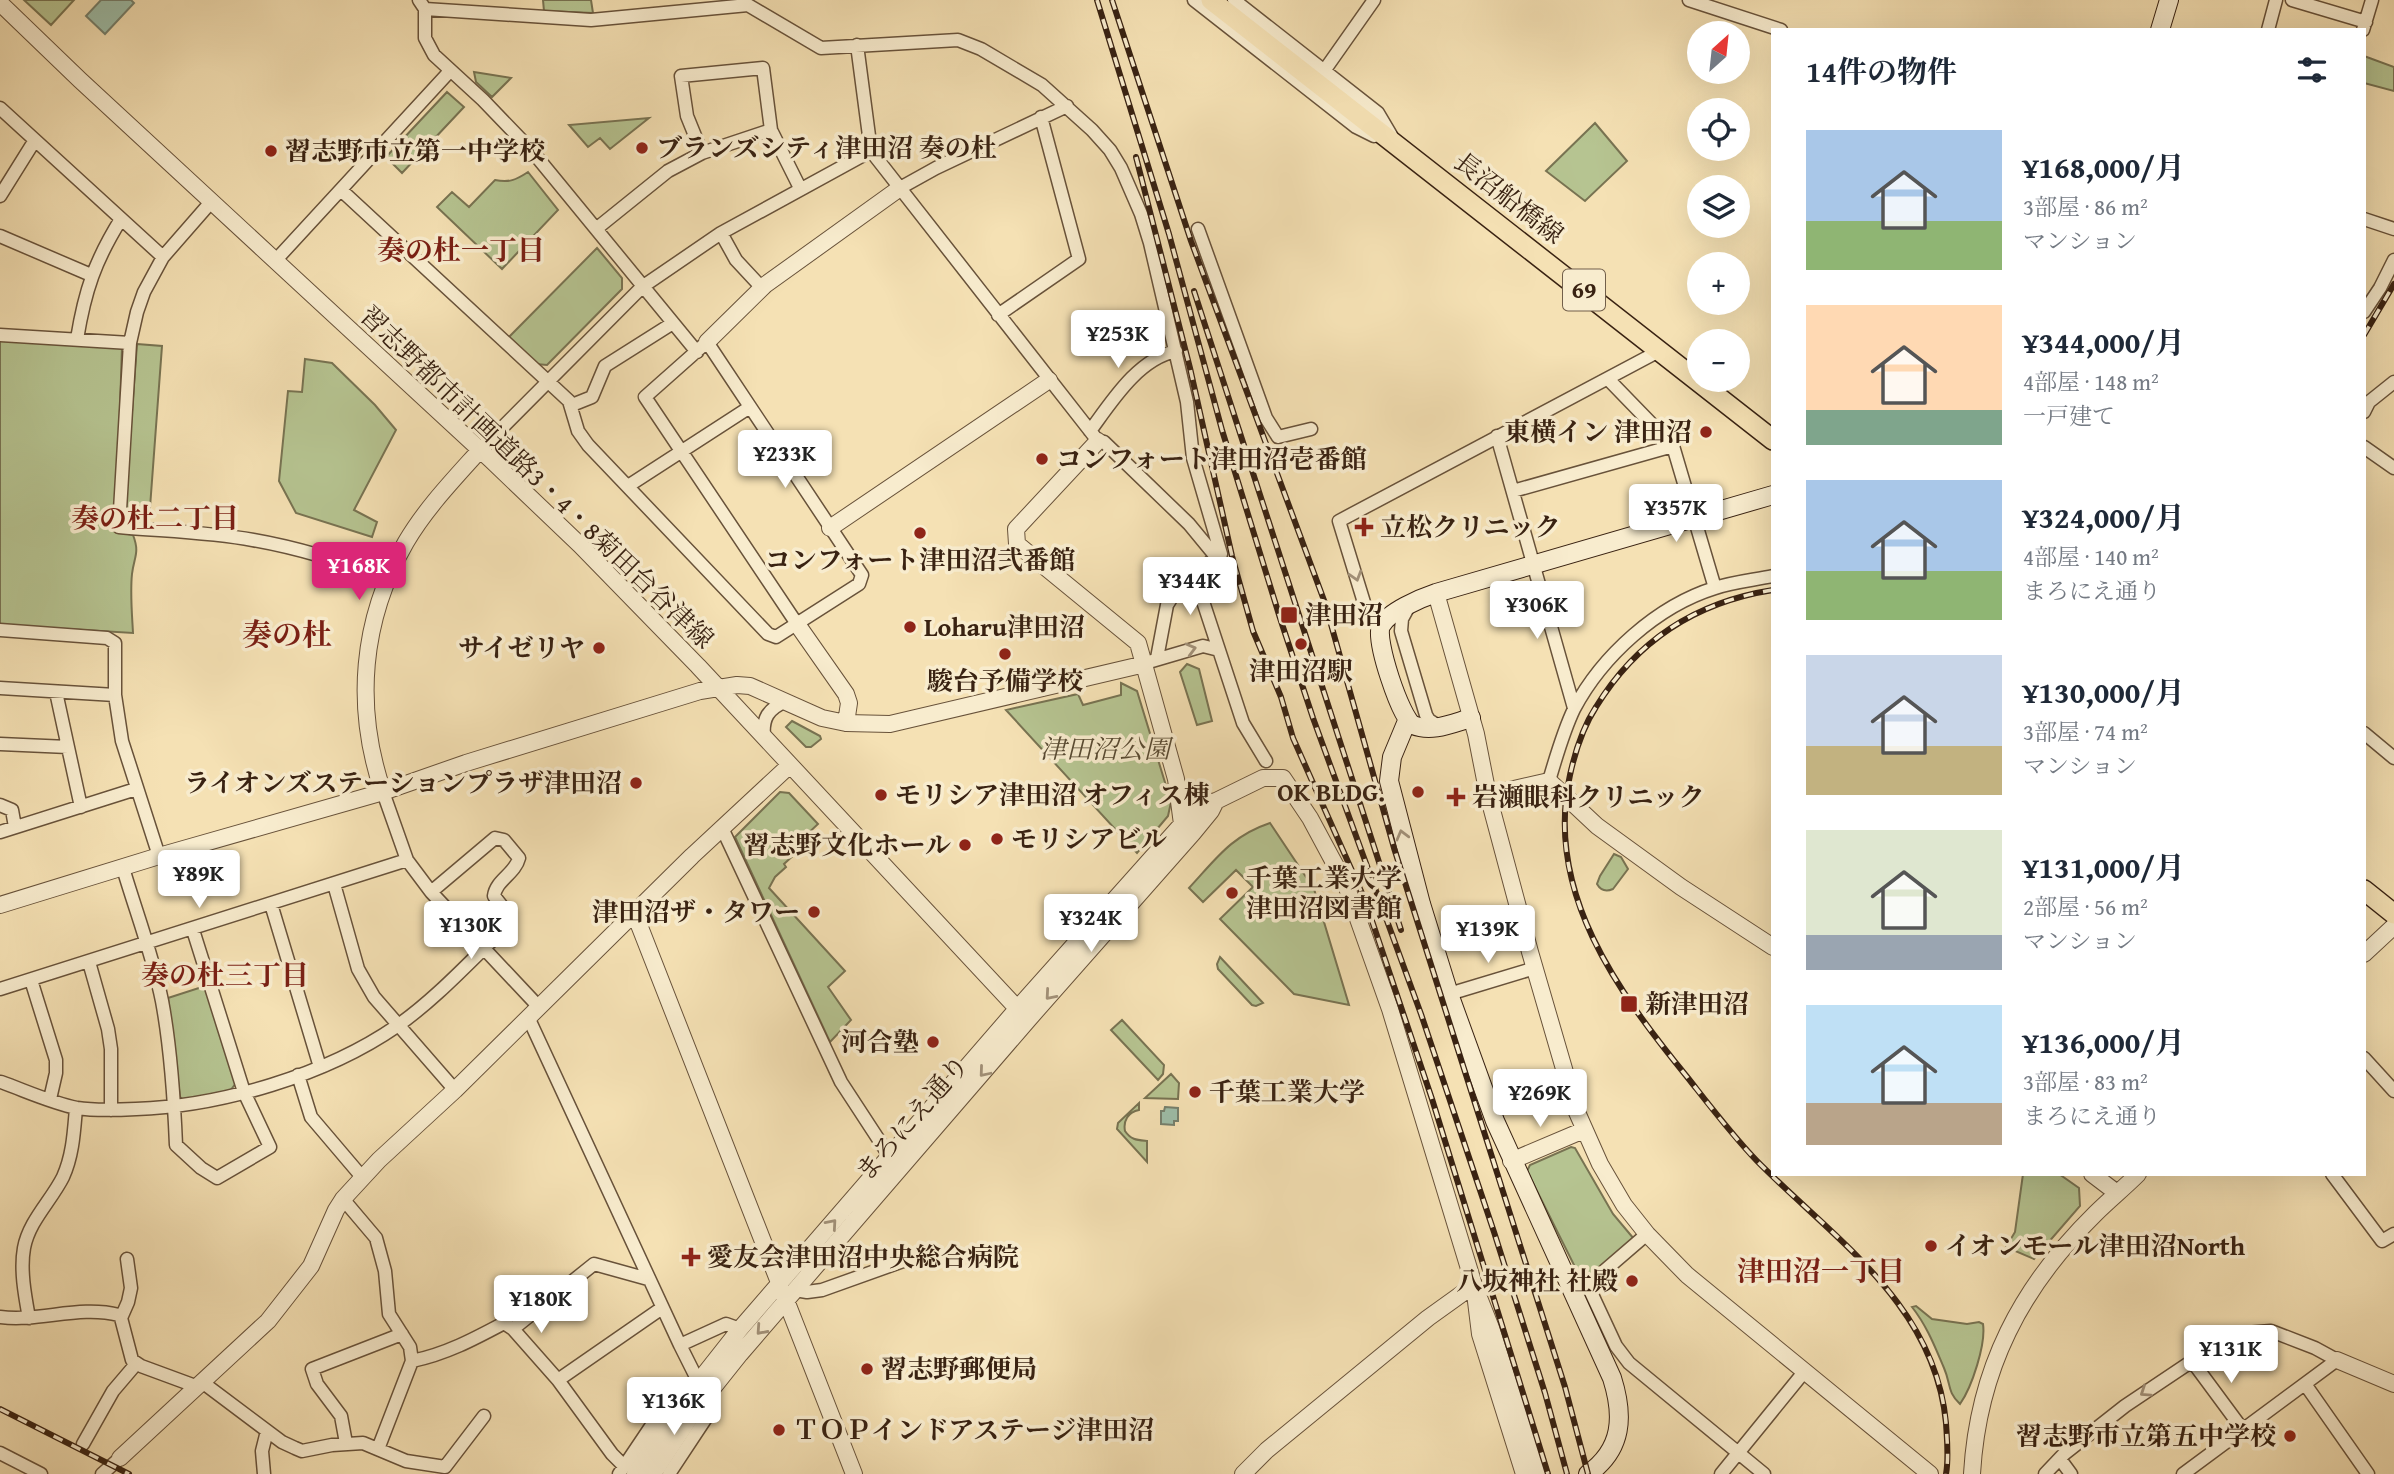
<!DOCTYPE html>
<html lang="ja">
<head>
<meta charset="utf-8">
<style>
  body { margin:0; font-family:"Gentium Book Plus","Noto Serif JP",serif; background:#f2f2f3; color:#1f2937; height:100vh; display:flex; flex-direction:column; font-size:26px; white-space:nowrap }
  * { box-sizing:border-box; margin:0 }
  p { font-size:23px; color:#747a83 }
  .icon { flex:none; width:38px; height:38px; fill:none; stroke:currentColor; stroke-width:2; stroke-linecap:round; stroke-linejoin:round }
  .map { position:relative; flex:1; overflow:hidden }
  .drawer { position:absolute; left:1771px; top:28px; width:595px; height:1148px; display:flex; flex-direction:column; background:#fff; border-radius:0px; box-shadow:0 7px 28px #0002 }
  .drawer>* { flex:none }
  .needle { width:46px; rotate:27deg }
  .buttons { position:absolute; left:1687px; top:21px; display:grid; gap:14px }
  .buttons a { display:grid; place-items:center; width:63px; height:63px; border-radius:50%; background:#fff; box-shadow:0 7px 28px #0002; font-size:35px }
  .price { position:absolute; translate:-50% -60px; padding:0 16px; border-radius:7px; background:#fff; color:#222; font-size:23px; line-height:46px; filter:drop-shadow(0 2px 4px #0008) }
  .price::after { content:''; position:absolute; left:50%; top:42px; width:21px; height:16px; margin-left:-10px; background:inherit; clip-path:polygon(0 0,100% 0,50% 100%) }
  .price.active { background:#db2777; color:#fff }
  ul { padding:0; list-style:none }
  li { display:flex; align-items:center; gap:21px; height:175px; padding:0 35px }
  li span { display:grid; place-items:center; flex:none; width:196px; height:140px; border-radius:0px; color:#555 }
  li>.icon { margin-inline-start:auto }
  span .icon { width:84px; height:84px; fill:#fffc; stroke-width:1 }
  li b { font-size:30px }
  h2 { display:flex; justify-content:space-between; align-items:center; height:84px; padding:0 35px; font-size:30px }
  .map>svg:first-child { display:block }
  .green { fill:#b6c491; stroke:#787352; stroke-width:2 }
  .water { fill:#9dbea9; stroke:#75806d; stroke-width:2 }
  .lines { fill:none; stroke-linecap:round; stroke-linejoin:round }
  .minor-casing { stroke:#68523a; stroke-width:15 }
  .tertiary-casing { stroke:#68523a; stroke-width:18 }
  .secondary-casing { stroke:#392212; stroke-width:20 }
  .primary-casing { stroke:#392212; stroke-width:22 }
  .minor { stroke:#f8ecce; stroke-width:12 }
  .tertiary { stroke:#f8ecce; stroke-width:16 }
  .secondary { stroke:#f8ecce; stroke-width:18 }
  .primary { stroke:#f5e1b4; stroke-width:19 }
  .rail-casing { stroke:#392212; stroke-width:6 }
  .rail { stroke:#f8ecce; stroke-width:3.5; stroke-dasharray:10; stroke-linecap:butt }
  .oneway { stroke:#a29179 }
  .poi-dot { fill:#8f2418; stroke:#f8ecce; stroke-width:2.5 }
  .labels { text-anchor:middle; stroke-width:7; stroke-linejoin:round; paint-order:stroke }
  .shield { fill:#f8ecce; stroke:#725f4a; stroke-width:2 }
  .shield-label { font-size:24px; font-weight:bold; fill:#392212 }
  .poi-label { font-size:26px; font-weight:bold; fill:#392212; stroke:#f8ecce; text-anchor:start }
  .street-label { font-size:26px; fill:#392212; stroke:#f8ecce }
  .park-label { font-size:26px; font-style:italic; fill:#584a32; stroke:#f8ecce }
  .neighbourhood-label { font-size:28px; font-weight:bold; fill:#7a1f14; stroke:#f8ecce }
  .quarter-label { font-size:30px; font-weight:bold; fill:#7a1f14; stroke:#f8ecce }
</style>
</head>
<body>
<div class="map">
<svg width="2394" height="1474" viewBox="0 0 2394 1474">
  <rect width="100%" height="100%" fill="#f5e1b4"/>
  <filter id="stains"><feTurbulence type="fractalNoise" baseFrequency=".00286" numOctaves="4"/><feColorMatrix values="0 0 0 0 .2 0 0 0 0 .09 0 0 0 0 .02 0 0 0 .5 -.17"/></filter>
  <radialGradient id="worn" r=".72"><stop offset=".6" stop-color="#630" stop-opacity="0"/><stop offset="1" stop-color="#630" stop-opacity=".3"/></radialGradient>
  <!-- green -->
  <path class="green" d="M24,0H74L51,25Z
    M543,0H591L593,13L544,11Z
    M2364,56L2394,67V91L2364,83Z
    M474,72L511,78L492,97L476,82Z
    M447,92L464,107L402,173L386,157Z
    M649,118L610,149L600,138L588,147L569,125Z
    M1595,123L1627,161L1585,201L1546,171Z
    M528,172L558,210L502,269L437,207L452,192L469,207L495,180C509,183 516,180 528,172Z
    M597,248L622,278V289L547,365L536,364L508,338Z
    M0,340L122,347L116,532L133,535C140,553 134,557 132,574C130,593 132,614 133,633L0,625Z
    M137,344L162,346L149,521L124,520Z
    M305,359L332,363L375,405L396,430L354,510L377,522L372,537L296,513L279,481L288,391L302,392Z
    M1187,664L1199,669L1212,721L1197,725L1180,672Z
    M1121,683L1137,691L1171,802L1168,816L1137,853L1006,710L1078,694L1083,705L1121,695Z
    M792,721L820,736L821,739L811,747H806L786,727Z
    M780,792L789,793L818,824L803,838L807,843L784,864L786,867L775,877L769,888L845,971L828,987L851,1020L830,1042L735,837Z
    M1270,823L1314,889L1349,1005L1294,994L1220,919L1253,887L1236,870L1203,902L1189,888C1216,859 1231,836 1270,823Z
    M1614,854L1621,857L1628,869L1613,889C1606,892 1601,891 1597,884L1600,876Z
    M1220,957L1263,1003L1256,1006L1252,1005L1218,969L1217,964Z
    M205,986L236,1083L230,1091L187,1103L180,1097L168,998Z
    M1122,1020L1164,1065L1163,1074L1158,1080L1111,1030Z
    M1171,1074L1179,1083L1178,1099L1145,1098Z
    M1139,1103V1110C1128,1112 1123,1121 1125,1131C1131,1140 1137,1140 1147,1141V1162L1117,1129L1118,1123Z
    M1571,1147L1575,1148L1613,1214L1634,1239L1583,1283L1527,1171L1530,1165Z
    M2023,1174H2059L2079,1188L2080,1206L2034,1259L2006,1247L2015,1232Z
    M1916,1306L1932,1319L1967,1324L1979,1322L1983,1324C1986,1344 1972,1387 1960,1404C1947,1392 1951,1384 1944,1368C1935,1347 1927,1326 1912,1307Z"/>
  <!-- water -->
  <path class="water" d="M101,0H131L134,3L105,34L86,16Z
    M1165,1107L1178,1108V1121H1174V1125L1161,1124V1111H1164Z"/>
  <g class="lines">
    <defs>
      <path id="minor" d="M419,0L425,9V38L434,55L483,100L532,151L697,352
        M1194,0L1356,127L1374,136
        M1234,0L1378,113L1391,135
        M1689,0L1781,30
        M2292,0L2366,22
        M425,9L591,20L748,5L821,48L958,40L981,49L1042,85L1092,130L1110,150L1121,168L1141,214L1150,243L1187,402L1193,458L1221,554L1180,584L1167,605L1157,658
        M2268,30L2276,0
        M2363,30L2372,0
        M857,45L871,151L1098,441L1104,442L1189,524L1217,558
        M1324,71L1374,0
        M0,108L163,257
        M702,153L687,116L681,76L763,68L771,130L800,188
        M900,188L936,168L1067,106
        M341,190L569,401L578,431L588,445L768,634L776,637C804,619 831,602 859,584L862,575L707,342L645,397L797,624
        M0,196L35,140
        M211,202L163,257L144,292L137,312L130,343L119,527C163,531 209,532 253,540C299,548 344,562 388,579
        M2364,219L2394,229
        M596,229L668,171L702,153L771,130
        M1198,229L1266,418L1278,437L1311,429
        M721,233L736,260L762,288
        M0,236L91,275
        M275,261L450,71
        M2364,312L2380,288L2394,260
        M998,315L1079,259L1041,117
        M0,335L130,343
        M77,339C85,290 95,261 121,219
        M1608,379L1673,446L1715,588
        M572,405L592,397L605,366L673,323
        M2364,412L2369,402L2394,382
        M1090,431C1112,401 1138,359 1176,351
        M1497,436L1574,708
        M2364,447L2394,468
        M480,450L642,287L721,233L871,151
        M628,486L750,407
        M1513,491L1673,446
        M1194,574L1219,650
        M1409,606L1402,619L1401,631L1426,715L1429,720L1440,727
        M1381,626L1366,609L1339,521L1661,350
        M0,630L107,638L115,643V695L122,741L159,856
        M1152,661L1203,646L1219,650L1243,723L1266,761
        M0,688L115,695
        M56,692L81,807
        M2364,733L2394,758
        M764,738C762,718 768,709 786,701
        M0,744L68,747
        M1176,779C1185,794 1194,800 1212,801
        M1549,781C1556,757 1563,732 1574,709C1602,656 1657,606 1715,588C1733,582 1754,580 1773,576
        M383,792L407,860L431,892L538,1006
        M0,805L12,810L15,827
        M722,828L841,1082L890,1157
        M0,832L136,789
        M123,868C136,912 153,956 162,1001C171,1049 174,1097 176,1145L201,1168L217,1178L270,1147L244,1092L193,930
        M334,884L358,969L374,997L455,1090
        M271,904L320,1067
        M89,962L108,1029L111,1049V1110
        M31,980L56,1060V1073L50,1099
        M0,989L407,860
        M1449,994L1535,968
        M528,1017L680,1345
        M2364,1058L2394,1091
        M298,1075L311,1117L362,1177
        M1,1082C26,1091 52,1103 77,1108C96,1111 117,1110 136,1109C222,1106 326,1075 397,1026C437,998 472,959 508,925L509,915L494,896C496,880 515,874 519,858L504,840L495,838L431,892
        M2332,1174L2382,1241L2394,1234
        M343,1199L376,1238L385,1271L389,1314L410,1347L412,1361L378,1449
        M1647,1234L1589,1284V1288L1616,1346L1629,1363L1764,1474
        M127,1259L131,1288L128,1302L121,1318L132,1360L141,1366L198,1387
        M795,1290L807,1292L822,1290L920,1255
        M0,1317C40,1322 79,1305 119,1315L121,1318
        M29,1318C25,1296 20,1270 24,1248C29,1221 51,1201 63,1177C73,1155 74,1131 76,1108
        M513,1329L594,1264L648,1279
        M412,1361C446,1354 474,1339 504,1323L513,1329L558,1380L612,1454L624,1466
        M2192,1361L2243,1430
        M558,1380L662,1308
        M698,1381L680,1345L726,1324L740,1329
        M202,1382L282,1442L295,1448L302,1451L332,1445L363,1443L406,1461L445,1467L484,1416
        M2305,1384L2368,1474
        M346,1443L341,1416L317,1384L312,1369L402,1334
        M83,1444L113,1391L136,1364
        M0,1453L41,1474
        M2060,1459L2071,1474
        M102,1474L120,1458
        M264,1474L262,1451L267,1431
        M619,1474L666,1404L684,1400
        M669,1474L708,1415L701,1402
        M1721,1474L1804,1372
        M2045,1474L2064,1454L2125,1406L2222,1341L2246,1333L2271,1331L2315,1348L2337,1360L2183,1474"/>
      <path id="tertiary" d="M0,3L80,80L491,460L580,545L698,666L1028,1020
        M707,342L765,285L900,188
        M1098,441L1016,529L1017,544L1138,643L1176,779L1182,824
        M830,528L1049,380
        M1436,593L1476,734L1488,795L1530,952L1576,1110L1600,1164L1624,1205L1647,1234L1687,1275L1930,1474
        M797,624L846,694L849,703L846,723
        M383,792C354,707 361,620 406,542C426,508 454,479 480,450
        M1488,795L1549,781L1597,826L1681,887L1773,947
        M0,905L159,856L383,792L466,763L700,691L737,685L750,686L822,718L846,723L890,724L1145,664
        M634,912L854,1474
        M2364,954L2394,926
        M1511,1161L1584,1130
        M2092,1174L2117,1193
        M2337,1360L2394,1384
        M120,1458L268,1321L311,1266L336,1210L343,1199L379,1160L455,1090L692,856L790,765
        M635,1474L684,1400L740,1329L1017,1009L1182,824L1199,805L1216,801L1263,778H1283L1310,818L1346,885L1390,1009L1474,1285L1491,1328L1538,1474
        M653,1474L693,1413L740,1354L1028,1020L1193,833L1211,811L1216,801
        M1243,1474L1267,1450L1428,1318L1474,1285L1480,1334L1524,1474
        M1972,1474C1978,1369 2021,1287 2095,1214C2109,1200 2124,1188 2138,1174"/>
      <path id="secondary" d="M2160,30L2169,0
        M1471,718C1453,723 1432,733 1413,725C1401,719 1374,638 1381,626C1388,612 1421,598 1436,593L1773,495
        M1407,721L1392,757L1389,781L1421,904L1449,994L1495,1121L1612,1378C1624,1416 1623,1449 1588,1474"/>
      <path id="primary" d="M1211,0L1773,440
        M2364,890L2394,914"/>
    </defs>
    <!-- minor casing -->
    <use href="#minor" class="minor-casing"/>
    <!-- tertiary casing -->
    <use href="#tertiary" class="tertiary-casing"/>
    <!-- secondary casing -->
    <use href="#secondary" class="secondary-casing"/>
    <!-- primary casing -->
    <use href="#primary" class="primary-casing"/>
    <!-- minor -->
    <use href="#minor" class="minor"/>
    <!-- tertiary -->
    <use href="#tertiary" class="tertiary"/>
    <!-- secondary -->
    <use href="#secondary" class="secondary"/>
    <!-- primary -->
    <use href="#primary" class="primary"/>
    <defs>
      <path id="rail" d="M1097,0L1169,234L1222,430L1280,618L1313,718L1421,1014L1494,1232L1545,1393L1567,1474
        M1112,0L1191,241L1325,603L1394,848L1565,1387L1588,1474
        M1136,157L1190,368L1232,556L1253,631L1281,697L1293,738L1365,900L1432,1099L1548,1474
        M1194,291L1401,930
        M2364,335L2394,284
        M1773,590C1696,602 1637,640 1596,707C1583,727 1575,752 1570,775C1544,892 1618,992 1688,1078C1710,1106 1732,1135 1757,1161C1834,1239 1935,1304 1946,1423C1947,1440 1949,1458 1946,1474
        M0,1409L129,1474"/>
    </defs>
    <!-- rail casing -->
    <use href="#rail" class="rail-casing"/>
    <!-- rail -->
    <use href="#rail" class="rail"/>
  </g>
  <!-- one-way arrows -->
  <defs><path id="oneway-chevron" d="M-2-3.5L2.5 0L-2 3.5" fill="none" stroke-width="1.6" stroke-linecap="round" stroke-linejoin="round" transform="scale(1.75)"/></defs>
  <g class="oneway">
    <use href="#oneway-chevron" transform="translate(1356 576) rotate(73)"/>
    <use href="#oneway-chevron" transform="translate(1191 649) rotate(-15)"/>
    <use href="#oneway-chevron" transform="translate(1402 835) rotate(-105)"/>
    <use href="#oneway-chevron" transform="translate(1050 995) rotate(131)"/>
    <use href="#oneway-chevron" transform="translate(984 1072) rotate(130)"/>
    <use href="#oneway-chevron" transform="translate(832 1224) rotate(-49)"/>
    <use href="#oneway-chevron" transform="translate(761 1330) rotate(132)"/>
    <use href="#oneway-chevron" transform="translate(2145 1392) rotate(146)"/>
  </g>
  <!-- markers -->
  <g class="poi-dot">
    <circle cx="642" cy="148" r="7"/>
    <circle cx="271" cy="151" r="7"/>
    <circle cx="1706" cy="432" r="7"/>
    <circle cx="1042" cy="459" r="7"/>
    <path d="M1360.5 516.5h7v7h7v7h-7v7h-7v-7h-7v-7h7z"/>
    <circle cx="920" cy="533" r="7"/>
    <rect x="1280" y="606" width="18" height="18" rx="3.5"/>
    <circle cx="910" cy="627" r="7"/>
    <circle cx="1301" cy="644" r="7"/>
    <circle cx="599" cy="648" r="7"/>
    <circle cx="1005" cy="654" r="7"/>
    <circle cx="636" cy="783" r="7"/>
    <circle cx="1418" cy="792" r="7"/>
    <circle cx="881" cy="795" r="7"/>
    <path d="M1452.5 786.5h7v7h7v7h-7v7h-7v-7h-7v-7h7z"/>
    <circle cx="997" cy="839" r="7"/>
    <circle cx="965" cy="845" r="7"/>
    <circle cx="1232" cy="893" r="7"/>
    <circle cx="814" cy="912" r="7"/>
    <rect x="1620" y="995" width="18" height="18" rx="3.5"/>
    <circle cx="933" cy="1042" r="7"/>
    <circle cx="1195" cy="1092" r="7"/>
    <circle cx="1931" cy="1246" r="7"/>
    <path d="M687.5 1246.5h7v7h7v7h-7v7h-7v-7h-7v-7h7z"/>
    <circle cx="1632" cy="1281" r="7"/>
    <circle cx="867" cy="1369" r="7"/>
    <circle cx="779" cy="1430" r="7"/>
    <circle cx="2290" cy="1436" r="7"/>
  </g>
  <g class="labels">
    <!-- shield labels -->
    <rect class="shield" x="1563" y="269.5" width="42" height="41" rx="5"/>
    <g class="shield-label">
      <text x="1584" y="298">69</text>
    </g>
    <!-- poi labels -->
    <g class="poi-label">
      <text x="656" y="157">ブランズシティ津田沼 奏の杜</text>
      <text x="285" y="160">習志野市立第一中学校</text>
      <text x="1692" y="441" text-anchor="end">東横イン 津田沼</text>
      <text x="1056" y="468">コンフォート津田沼壱番館</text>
      <text x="1380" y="536">立松クリニック</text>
      <text x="920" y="569" text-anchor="middle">コンフォート津田沼弐番館</text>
      <text x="1305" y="624">津田沼</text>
      <text x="924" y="636">Loharu津田沼</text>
      <text x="585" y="657" text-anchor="end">サイゼリヤ</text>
      <text x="1301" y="680" text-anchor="middle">津田沼駅</text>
      <text x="1005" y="690" text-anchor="middle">駿台予備学校</text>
      <text x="622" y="792" text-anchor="end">ライオンズステーションプラザ津田沼</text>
      <text x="1404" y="801" text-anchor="end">OK BLDG．</text>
      <text x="895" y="804">モリシア津田沼 オフィス棟</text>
      <text x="1472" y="806">岩瀬眼科クリニック</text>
      <text x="1011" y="848">モリシアビル</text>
      <text x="951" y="854" text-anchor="end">習志野文化ホール</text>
      <text x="1246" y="887">千葉工業大学<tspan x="1246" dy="30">津田沼図書館</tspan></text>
      <text x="800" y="921" text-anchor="end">津田沼ザ・タワー</text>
      <text x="1645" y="1013">新津田沼</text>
      <text x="919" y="1051" text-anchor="end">河合塾</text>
      <text x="1209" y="1101">千葉工業大学</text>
      <text x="1945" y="1255">イオンモール津田沼North</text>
      <text x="707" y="1266">愛友会津田沼中央総合病院</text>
      <text x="1618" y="1290" text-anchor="end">八坂神社 社殿</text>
      <text x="881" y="1378">習志野郵便局</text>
      <text x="793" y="1439">ＴＯＰインドアステージ津田沼</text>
      <text x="2276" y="1445" text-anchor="end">習志野市立第五中学校</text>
    </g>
    <!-- street labels -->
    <g class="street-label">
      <text transform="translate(1509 198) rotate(38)" y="9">長沼船橋線</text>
      <text transform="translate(537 477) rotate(44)" y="9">習志野都市計画道路3・4・8菊田台谷津線</text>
      <text transform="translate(912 1118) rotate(-49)" y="9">まろにえ通り</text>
    </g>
    <!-- park labels -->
    <g class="park-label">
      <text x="1105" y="758">津田沼公園</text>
    </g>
    <!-- neighbourhood labels -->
    <g class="neighbourhood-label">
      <text x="461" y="260">奏の杜一丁目</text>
      <text x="155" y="528">奏の杜二丁目</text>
      <text x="225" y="985">奏の杜三丁目</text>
      <text x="1821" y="1281">津田沼一丁目</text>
    </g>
    <!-- quarter labels -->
    <g class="quarter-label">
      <text x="287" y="645">奏の杜</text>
    </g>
  </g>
  <rect width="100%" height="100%" filter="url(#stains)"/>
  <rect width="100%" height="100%" fill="url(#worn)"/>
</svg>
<div class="buttons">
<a><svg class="needle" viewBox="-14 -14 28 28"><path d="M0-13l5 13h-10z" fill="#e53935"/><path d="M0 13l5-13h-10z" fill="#747a83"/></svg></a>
<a><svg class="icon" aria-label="locate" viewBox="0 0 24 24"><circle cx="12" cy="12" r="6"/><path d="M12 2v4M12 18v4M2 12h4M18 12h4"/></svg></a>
<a><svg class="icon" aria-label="layers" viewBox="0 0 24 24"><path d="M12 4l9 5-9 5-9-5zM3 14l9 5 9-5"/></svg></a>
<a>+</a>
<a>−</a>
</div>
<b class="price" style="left:1118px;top:370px">¥253K</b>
<b class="price" style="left:785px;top:490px">¥233K</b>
<b class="price" style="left:1676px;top:544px">¥357K</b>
<b class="price active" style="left:359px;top:602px">¥168K</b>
<b class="price" style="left:1190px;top:617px">¥344K</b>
<b class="price" style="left:1537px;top:641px">¥306K</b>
<b class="price" style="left:199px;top:910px">¥89K</b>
<b class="price" style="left:1091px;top:954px">¥324K</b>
<b class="price" style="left:471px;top:961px">¥130K</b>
<b class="price" style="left:1488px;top:965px">¥139K</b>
<b class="price" style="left:1540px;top:1129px">¥269K</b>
<b class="price" style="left:541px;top:1335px">¥180K</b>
<b class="price" style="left:2231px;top:1385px">¥131K</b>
<b class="price" style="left:674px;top:1437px">¥136K</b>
<section class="drawer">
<h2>14件の物件<svg class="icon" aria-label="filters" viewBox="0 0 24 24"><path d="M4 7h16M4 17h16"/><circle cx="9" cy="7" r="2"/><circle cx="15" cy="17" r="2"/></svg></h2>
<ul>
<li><span style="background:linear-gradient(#a9c7e8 65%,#8fb573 0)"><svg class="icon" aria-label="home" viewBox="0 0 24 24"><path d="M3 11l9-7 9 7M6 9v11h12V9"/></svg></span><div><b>¥168,000/月</b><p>3部屋 · 86 m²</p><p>マンション</p></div></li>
<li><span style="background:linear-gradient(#ffd9b3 75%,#7fa58c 0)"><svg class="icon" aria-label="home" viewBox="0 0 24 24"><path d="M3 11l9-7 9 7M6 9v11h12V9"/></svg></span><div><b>¥344,000/月</b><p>4部屋 · 148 m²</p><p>一戸建て</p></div></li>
<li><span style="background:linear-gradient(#a9c7e8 65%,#8fb573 0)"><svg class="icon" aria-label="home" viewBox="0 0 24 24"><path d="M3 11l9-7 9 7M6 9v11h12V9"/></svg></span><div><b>¥324,000/月</b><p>4部屋 · 140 m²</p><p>まろにえ通り</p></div></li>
<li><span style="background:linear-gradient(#c9d6e8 65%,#c2b280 0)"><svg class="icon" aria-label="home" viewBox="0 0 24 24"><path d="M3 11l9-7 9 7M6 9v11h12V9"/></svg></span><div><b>¥130,000/月</b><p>3部屋 · 74 m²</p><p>マンション</p></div></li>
<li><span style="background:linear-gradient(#dfe7d0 75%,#9aa5b1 0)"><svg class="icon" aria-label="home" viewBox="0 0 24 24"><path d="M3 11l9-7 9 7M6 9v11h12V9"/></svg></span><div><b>¥131,000/月</b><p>2部屋 · 56 m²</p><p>マンション</p></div></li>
<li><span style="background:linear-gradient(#bfe0f5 70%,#b9a48a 0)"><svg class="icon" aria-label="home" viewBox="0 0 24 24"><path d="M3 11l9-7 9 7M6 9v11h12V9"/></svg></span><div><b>¥136,000/月</b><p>3部屋 · 83 m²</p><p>まろにえ通り</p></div></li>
</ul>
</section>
</div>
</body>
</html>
